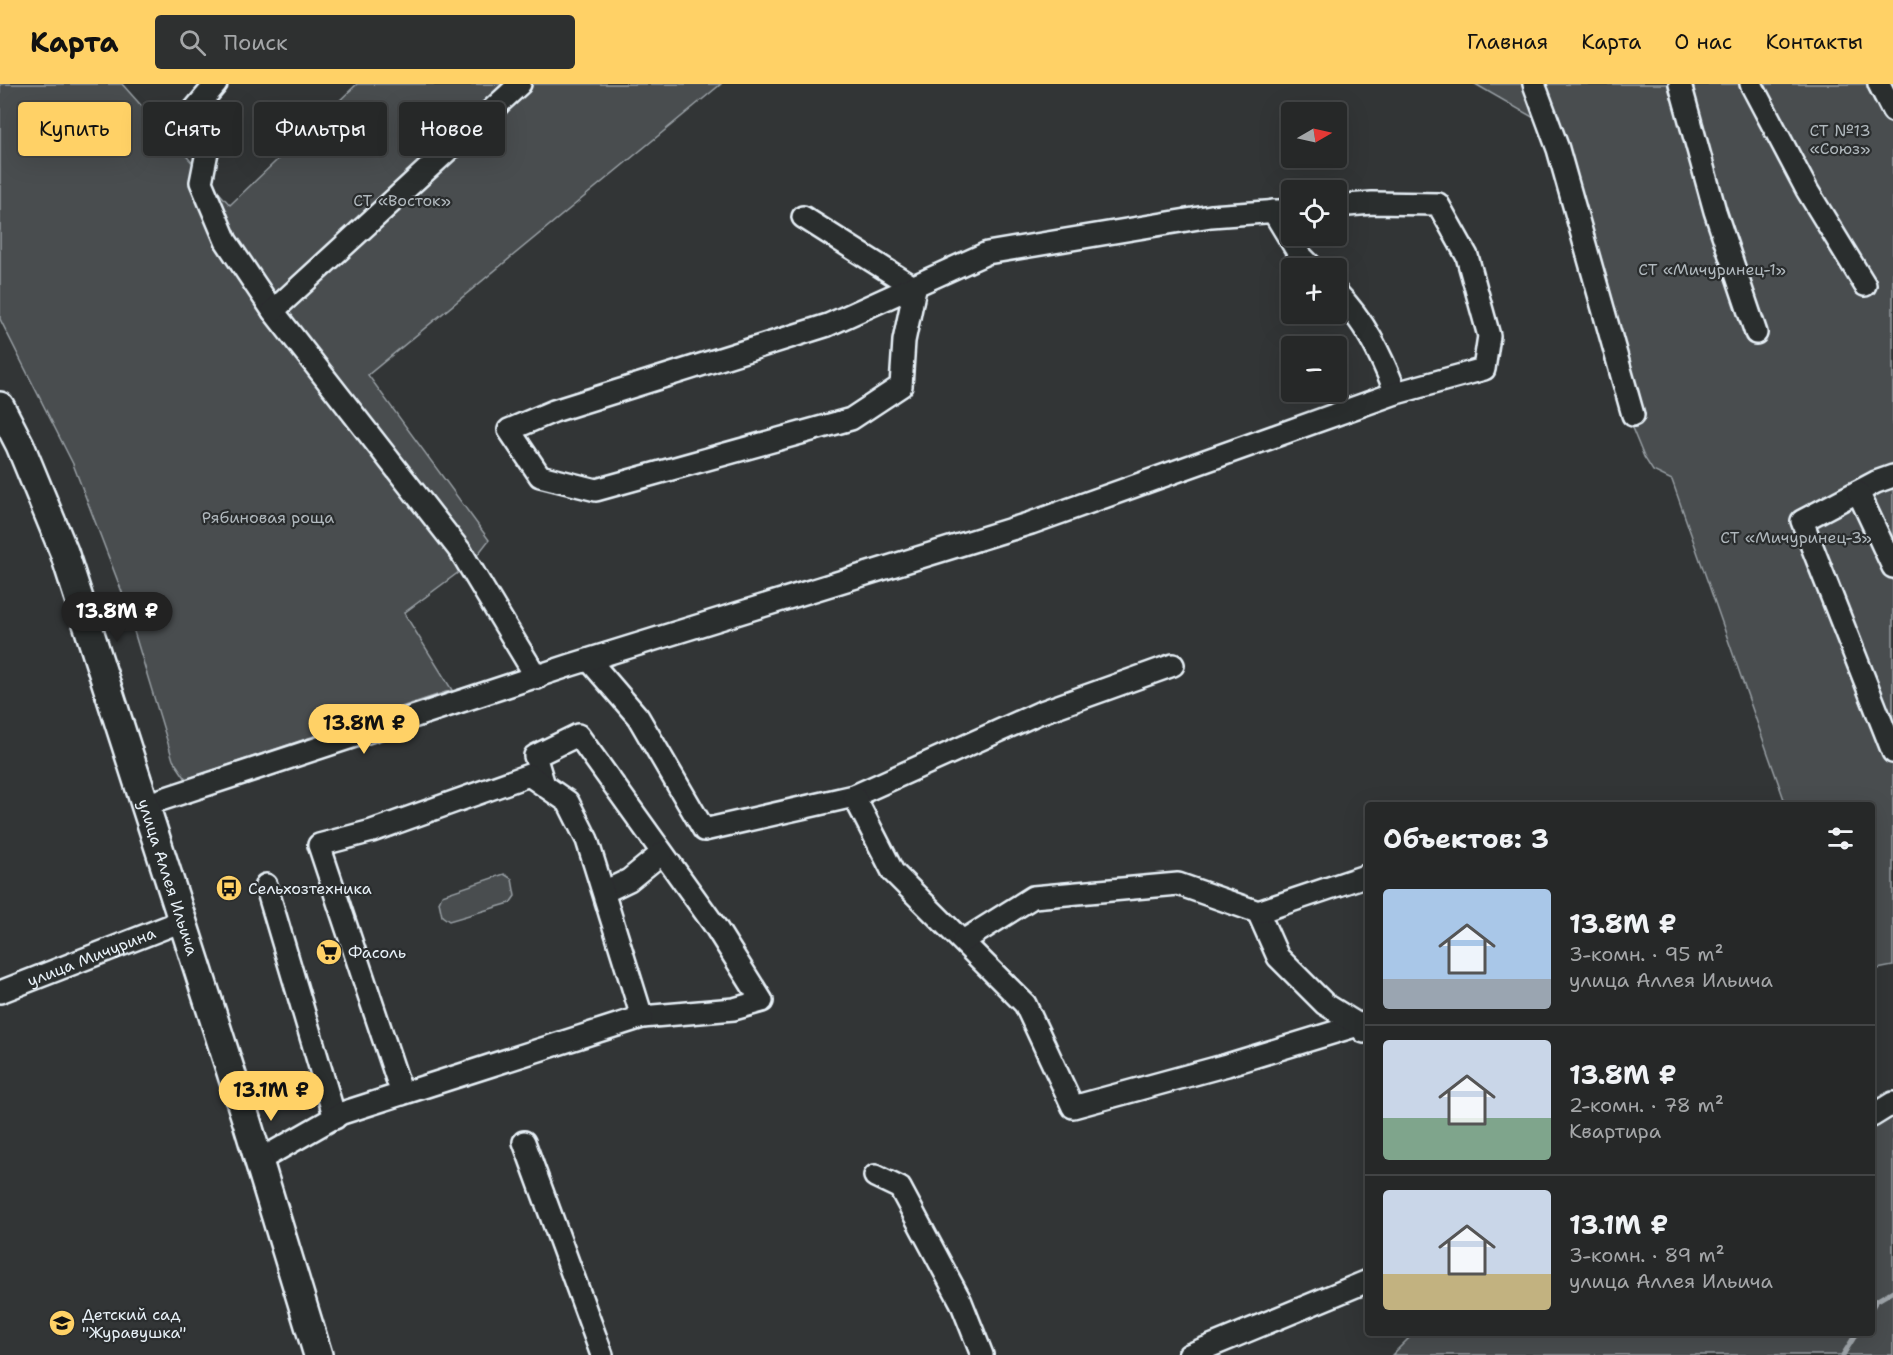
<!DOCTYPE html>
<html lang="ru">
<head>
<meta charset="utf-8">
<style>
  body { margin:0; font-family:"Shantell Sans",sans-serif; background:#2e3030; color:#f1f3f6; height:100vh; display:flex; flex-direction:column; font-size:22px; white-space:nowrap }
  * { box-sizing:border-box; margin:0 }
  p { font-size:20px; color:#a4a6a8 }
  .icon { flex:none; width:33px; height:33px; fill:none; stroke:currentColor; stroke-width:2; stroke-linecap:round; stroke-linejoin:round }
  .map { position:relative; flex:1; overflow:hidden }
  .side { position:absolute; left:1365px; top:718px; width:510px; height:534px; display:flex; flex-direction:column; background:#262828; border-radius:6px; box-shadow:0 6px 24px #0002,0 0 0 2px #424445 }
  .side>* { flex:none }
  .hud { position:absolute; left:18px; top:18px; width:570px; height:54px; display:flex; gap:12px }
  .needle { width:39px; rotate:81deg }
  .tools { position:absolute; left:1281px; top:18px; display:grid; gap:12px }
  .tools a { display:grid; place-items:center; width:66px; height:66px; border-radius:6px; background:#262828; box-shadow:0 6px 24px #0002,0 0 0 2px #424445; font-size:30px }
  .price { position:absolute; translate:-50% -51px; padding:0 14px; border-radius:21px; background:#ffd166; color:#111; font-size:20px; line-height:39px; filter:drop-shadow(0 2px 3px #0008) }
  .price::after { content:''; position:absolute; left:50%; top:36px; width:18px; height:14px; margin-left:-9px; background:inherit; clip-path:polygon(0 0,100% 0,50% 100%) }
  .price.selected { background:#222; color:#fff }
  ul { padding:0; list-style:none }
  li { display:flex; align-items:center; gap:18px; height:150px; padding:0 18px }
  li+li { border-top:2px solid #424445 }
  li span { display:grid; place-items:center; flex:none; width:168px; height:120px; border-radius:6px; color:#555 }
  li>.icon { margin-inline-start:auto }
  span .icon { width:72px; height:72px; fill:#fffc; stroke-width:1 }
  li b { font-size:26px }
  h2 { display:flex; justify-content:space-between; align-items:center; height:72px; padding:0 18px; font-size:26px }
  .tag { padding:0 21px; border-radius:6px; background:#262828; box-shadow:0 6px 24px #0002,0 0 0 2px #424445; font-size:21px; line-height:54px }
  .tag.selected { background:#ffd166; color:#111 }
  header { display:flex; align-items:center; gap:36px; box-sizing:border-box; height:84px; padding:0 30px; background:#ffd166; color:#111 }
  header strong { font-size:28px }
  nav { display:flex; gap:33px; margin-inline-start:auto; font-size:21px }
  .search { width:420px; height:54px; background:#2e3030; display:flex; align-items:center; gap:15px; box-sizing:border-box; padding:0 21px; border-radius:6px; color:#a4a6a8; font-size:22px }
  .map>svg:first-child { display:block }
  .green { fill:#494d4f; stroke:#989fa4; stroke-width:1.5 }
  .lines { fill:none; stroke-linecap:round; stroke-linejoin:round }
  .stream { stroke:#9fa5aa; stroke-width:5 }
  .minor-casing { stroke:#e8f1f8; stroke-width:26 }
  .major-casing { stroke:#e8f1f8; stroke-width:32 }
  .minor { stroke:#2a2d2e; stroke-width:21 }
  .major { stroke:#2a2d2e; stroke-width:27 }
  .labels { text-anchor:middle; stroke-width:4.5; stroke-linejoin:round; paint-order:stroke }
  .park-label { font-size:16px; fill:#b0b8bd; stroke:#2a2d2e }
  .street-label { font-size:16px; fill:#e8f1f8; stroke:#2a2d2e }
  .poi-label { font-size:16px; fill:#e8f1f8; stroke:#2a2d2e; text-anchor:start }
</style>
</head>
<body>
<header>
<strong>Карта</strong>
<div class="search"><svg class="icon" aria-label="search" viewBox="0 0 24 24"><circle cx="10" cy="10" r="6"/><path d="M15 15l6 6"/></svg>Поиск</div>
<nav><a>Главная</a><a>Карта</a><a>О нас</a><a>Контакты</a></nav>
</header>
<div class="map">
<svg width="1893" height="1271" viewBox="0 0 1893 1271">
  <rect width="100%" height="100%" fill="#323536"/>
  <filter id="ink" filterUnits="userSpaceOnUse"><feTurbulence type="fractalNoise" baseFrequency=".0167" numOctaves="2"/><feDisplacementMap in="SourceGraphic" scale="12" xChannelSelector="R" yChannelSelector="G"/><feConvolveMatrix kernelMatrix="1 2 1 2 8 2 1 2 1" color-interpolation-filters="sRGB"/></filter>
  <g filter="url(#ink)">
    <!-- green -->
    <path class="green" d="M0,0H122L230,121L357,0H721L368,291L489,456L471,479L404,529L452,606L186,695L173,676L122,508L73,380L0,235Z
      M1475,0H1893V882L1872,886V722L1786,721L1672,396L1653,387L1644,373L1630,339L1586,178L1536,35Z
      M504,790L512,795L515,812L510,819L449,837L442,832L439,818L442,811Z
      M1893,1031V1271H1392L1410,1253L1409,1250H1872V1041Z"/>
    <g class="lines">
      <!-- stream -->
      <path class="stream" d="M1872,1223L1876,1217L1893,1207
        M1843,1271L1856,1250"/>
      <defs>
        <g id="minor">
          <path d="M216,0L189,32L209,58L201,98L226,157L273,227L461,468L537,594"/>
          <path d="M1534,0L1558,65L1633,331"/>
          <path d="M1680,0L1715,127L1756,249"/>
          <path d="M1751,0L1807,106L1865,201"/>
          <path d="M1879,0L1893,27"/>
          <path d="M1273,127L1299,170L1313,184"/>
          <path d="M803,133L915,204"/>
          <path d="M915,204L904,257L901,302L851,335L596,406L540,392L509,346L554,327L828,241L987,169L1211,132L1292,126"/>
          <path d="M1336,208C1365,237 1381,271 1396,309"/>
          <path d="M273,227L520,0"/>
          <path d="M1893,392L1876,398L1802,437L1893,668"/>
          <path d="M1858,408L1893,483"/>
          <path d="M589,576L638,633L704,746L854,712L1039,629L1173,581"/>
          <path d="M544,701L535,672L578,651L715,842L762,917L734,925L642,933"/>
          <path d="M854,712L893,788L1025,920L1073,1023L1227,981L1368,938"/>
          <path d="M145,721L571,581L1031,439L1396,309L1484,285L1489,252L1467,172L1438,120L1372,119L1336,122"/>
          <path d="M266,801L335,1034"/>
          <path d="M604,808L629,796L662,769"/>
          <path d="M1258,828L1278,873L1325,920L1359,941L1364,948"/>
          <path d="M963,857L1033,813L1178,800L1258,828L1368,791"/>
          <path id="s1" d="M0,908L182,837"/>
          <path d="M1872,1032L1893,1019"/>
          <path d="M524,1058L602,1271"/>
          <path d="M258,1077L342,1029L642,933L587,756L568,718L529,691L372,747L319,761L402,1010"/>
          <path d="M875,1092L900,1104L961,1218L982,1271"/>
          <path d="M1189,1271L1368,1197"/>
        </g>
        <g id="major">
          <path id="s2" d="M0,322L20,361L64,468L247,1038L318,1271"/>
        </g>
      </defs>
      <!-- minor casing -->
      <use href="#minor" class="minor-casing"/>
      <!-- major casing -->
      <use href="#major" class="major-casing"/>
      <!-- minor -->
      <use href="#minor" class="minor"/>
      <!-- major -->
      <use href="#major" class="major"/>
    </g>
  </g>
  <!-- icons -->
  <defs>
    <symbol id="bus-disc" viewBox="-11 -11 22 22"><circle r="9.5" fill="#ffd166" stroke="#2a2d2e"/><path d="M-5-6H5V4H4V6H2V4H-2V6H-4V4H-5ZM-3.5-4V0h7V-4ZM-3.5 1.2v1.5H-2V1.2ZM2 1.2v1.5H3.5V1.2Z" fill="#111"/></symbol>
    <symbol id="supermarket-disc" viewBox="-11 -11 22 22"><circle r="9.5" fill="#ffd166" stroke="#2a2d2e"/><path d="M-6-5.5h2.5l.6 2H6L4.5 2H-2.5L-4.4-4H-6ZM-1.5 3.2a1.3 1.3 0 1 0 .1 0ZM3 3.2a1.3 1.3 0 1 0 .1 0Z" fill="#111"/></symbol>
    <symbol id="school-disc" viewBox="-11 -11 22 22"><circle r="9.5" fill="#ffd166" stroke="#2a2d2e"/><path d="M0-5L7-2L0 1L-7-2ZM-4 1L0 2.5L4 1V4Q0 6-4 4Z" fill="#111"/></symbol>
  </defs>
  <g fill-rule="evenodd">
    <use href="#bus-disc" x="214" y="789" width="30" height="30"/>
    <use href="#supermarket-disc" x="314" y="853" width="30" height="30"/>
    <use href="#school-disc" x="47" y="1224" width="30" height="30"/>
  </g>
  <g class="labels">
    <!-- park labels -->
    <g class="park-label">
      <text x="1840" y="52">СТ №13<tspan x="1840" dy="18">«Союз»</tspan></text>
      <text x="402" y="122">СТ «Восток»</text>
      <text x="1712" y="191">СТ «Мичуринец-1»</text>
      <text x="268" y="439">Рябиновая роща</text>
      <text x="1796" y="459">СТ «Мичуринец-3»</text>
    </g>
    <!-- street labels -->
    <g class="street-label">
      <text dy="6" stroke="none"><textPath href="#s2" startOffset="501">улица Аллея Ильича</textPath></text>
      <text dy="6" stroke="none"><textPath href="#s1" startOffset="98">улица Мичурина</textPath></text>
    </g>
    <!-- poi labels -->
    <g class="poi-label">
      <text x="248" y="810">Сельхозтехника</text>
      <text x="348" y="874">Фасоль</text>
      <text x="82" y="1236">Детский сад<tspan x="82" dy="18">"Журавушка"</tspan></text>
    </g>
  </g>
</svg>
<div class="tools">
<a><svg class="needle" viewBox="-14 -14 28 28"><path d="M0-13l5 13h-10z" fill="#e53935"/><path d="M0 13l5-13h-10z" fill="#a4a6a8"/></svg></a>
<a><svg class="icon" aria-label="locate" viewBox="0 0 24 24"><circle cx="12" cy="12" r="6"/><path d="M12 2v4M12 18v4M2 12h4M18 12h4"/></svg></a>
<a>+</a>
<a>−</a>
</div>
<b class="price selected" style="left:117px;top:559px">13.8M ₽</b>
<b class="price" style="left:364px;top:671px">13.8M ₽</b>
<b class="price" style="left:271px;top:1038px">13.1M ₽</b>
<div class="hud">
<a class="tag selected">Купить</a>
<a class="tag">Снять</a>
<a class="tag">Фильтры</a>
<a class="tag">Новое</a>
</div>
<section class="side">
<h2>Объектов: 3<svg class="icon" aria-label="filters" viewBox="0 0 24 24"><path d="M4 7h16M4 17h16"/><circle cx="9" cy="7" r="2"/><circle cx="15" cy="17" r="2"/></svg></h2>
<ul>
<li><span style="background:linear-gradient(#a9c7e8 75%,#9aa5b1 0)"><svg class="icon" aria-label="home" viewBox="0 0 24 24"><path d="M3 11l9-7 9 7M6 9v11h12V9"/></svg></span><div><b>13.8M ₽</b><p>3-комн. · 95 m²</p><p>улица Аллея Ильича</p></div></li>
<li><span style="background:linear-gradient(#c9d6e8 65%,#7fa58c 0)"><svg class="icon" aria-label="home" viewBox="0 0 24 24"><path d="M3 11l9-7 9 7M6 9v11h12V9"/></svg></span><div><b>13.8M ₽</b><p>2-комн. · 78 m²</p><p>Квартира</p></div></li>
<li><span style="background:linear-gradient(#c9d6e8 70%,#c2b280 0)"><svg class="icon" aria-label="home" viewBox="0 0 24 24"><path d="M3 11l9-7 9 7M6 9v11h12V9"/></svg></span><div><b>13.1M ₽</b><p>3-комн. · 89 m²</p><p>улица Аллея Ильича</p></div></li>
</ul>
</section>
</div>
</body>
</html>
